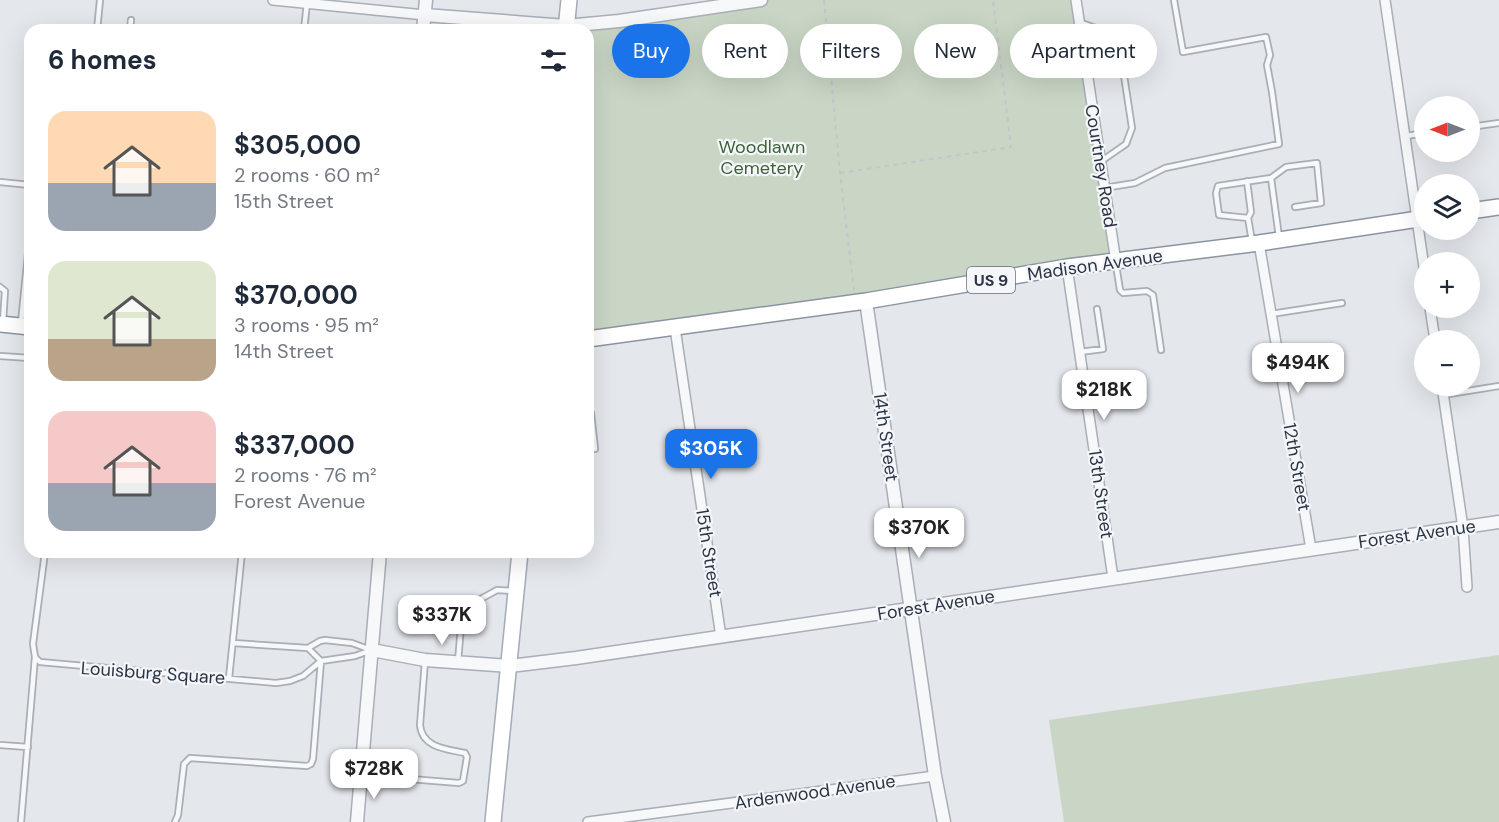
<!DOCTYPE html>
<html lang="en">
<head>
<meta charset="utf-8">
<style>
  body { margin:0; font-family:"DM Sans",sans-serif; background:#f6f6f7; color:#1f2937; height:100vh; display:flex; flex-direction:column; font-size:22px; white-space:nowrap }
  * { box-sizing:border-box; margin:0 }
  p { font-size:20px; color:#747a83 }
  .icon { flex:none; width:33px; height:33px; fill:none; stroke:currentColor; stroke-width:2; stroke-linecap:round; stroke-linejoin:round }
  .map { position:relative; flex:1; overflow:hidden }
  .drawer { position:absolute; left:24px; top:24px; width:570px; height:534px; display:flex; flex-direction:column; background:#fff; border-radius:18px; box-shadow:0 6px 24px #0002 }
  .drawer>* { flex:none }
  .top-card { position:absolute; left:612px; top:24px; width:570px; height:54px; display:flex; gap:12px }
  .needle { width:39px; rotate:270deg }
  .controls { position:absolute; left:1414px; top:96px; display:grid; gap:12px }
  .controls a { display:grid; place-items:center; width:66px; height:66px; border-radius:50%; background:#fff; box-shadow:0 6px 24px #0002; font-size:30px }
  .price { position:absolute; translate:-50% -51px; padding:0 14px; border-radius:12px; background:#fff; color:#222; font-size:20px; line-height:39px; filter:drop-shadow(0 2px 3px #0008) }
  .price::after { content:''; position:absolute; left:50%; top:36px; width:18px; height:14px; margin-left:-9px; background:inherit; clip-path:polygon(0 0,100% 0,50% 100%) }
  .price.selected { background:#1a73e8; color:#fff }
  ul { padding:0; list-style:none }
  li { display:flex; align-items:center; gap:18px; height:150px; padding:0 24px }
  li span { display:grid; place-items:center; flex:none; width:168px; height:120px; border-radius:18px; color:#555 }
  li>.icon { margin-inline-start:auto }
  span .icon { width:72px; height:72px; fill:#fffc; stroke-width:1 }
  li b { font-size:26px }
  h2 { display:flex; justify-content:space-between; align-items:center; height:72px; padding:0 24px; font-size:26px }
  .chip { padding:0 21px; border-radius:27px; background:#fff; box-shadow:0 6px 24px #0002; font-size:21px; line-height:54px }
  .chip.selected { background:#1a73e8; color:#fff }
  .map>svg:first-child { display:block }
  .green { fill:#c9d6c5 }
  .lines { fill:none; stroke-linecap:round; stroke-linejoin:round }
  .service-casing { stroke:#a9aeb7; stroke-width:8 }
  .minor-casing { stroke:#a9aeb7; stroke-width:12 }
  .tertiary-casing { stroke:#a9aeb7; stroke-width:15 }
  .primary-casing { stroke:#a3abb8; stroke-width:18 }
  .trunk-casing { stroke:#8b94a3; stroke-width:18 }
  .path { stroke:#c2c5cb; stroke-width:2; stroke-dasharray:4.5 4.5; stroke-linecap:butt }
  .service { stroke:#f7f8fa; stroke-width:4.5 }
  .minor { stroke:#f7f8fa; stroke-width:9 }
  .tertiary { stroke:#f7f8fa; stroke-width:12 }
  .primary { stroke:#fff; stroke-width:15 }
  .trunk { stroke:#fff; stroke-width:15 }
  .labels { text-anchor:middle; stroke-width:4.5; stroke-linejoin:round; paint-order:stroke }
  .shield { fill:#f4f6f9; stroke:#676e7b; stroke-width:1.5 }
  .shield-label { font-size:16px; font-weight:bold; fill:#2b3445 }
  .park-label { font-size:18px; fill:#3f6138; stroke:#f4f6f9 }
  .street-label { font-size:18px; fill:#2b3445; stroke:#f4f6f9 }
</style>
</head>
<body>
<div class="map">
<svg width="1499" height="822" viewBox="0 0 1499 822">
  <rect width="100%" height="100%" fill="#e4e7ec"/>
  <!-- green -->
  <path class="green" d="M761,0H1076L1116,262L588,339V30H566Z
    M1499,655V822H1064L1049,720Z"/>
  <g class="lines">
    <defs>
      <path id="service" d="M1079,22L1118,36L1132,128L1126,144L1100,162
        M97,30L100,0
        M130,30L131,20
        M304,30L307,3
        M1470,127L1499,123
        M1406,136L1425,133
        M1247,181L1251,212L1248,218L1252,241
        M0,182L30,185
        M1104,188L1135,183L1165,168L1279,144L1272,92L1267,65L1270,55L1266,37L1183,52L1174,0
        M1248,218L1219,215L1216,193L1218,186L1271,178
        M1279,237L1271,178L1286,167L1317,163L1321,203L1295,207
        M1116,265L1120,290L1123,293L1147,291L1153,295L1161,350
        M0,287L5,291L3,321
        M1271,314L1342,303
        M21,323L30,234
        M1080,352L1103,349L1097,309
        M0,356L30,358
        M1443,395L1499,386
        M588,413H591L595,449
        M45,552L33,644L35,657L40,662L276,683L290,681L303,676L321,661L355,656L369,651
        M233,643L308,648L320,641L325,640L352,643L371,650
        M458,662L463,601H477L497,590L513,591
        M229,678L242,552
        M0,745L28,747
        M361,775L459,783L463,781L467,757L465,753C447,749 422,748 420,725L425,661
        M21,822L35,657
        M175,822L178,815L184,764L190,758L307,766L311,764L313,759L321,661L308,648"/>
      <path id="minor" d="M273,0L425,15
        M1076,0L1116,262
        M1385,0L1425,274
        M1259,243L1311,549
        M1067,267L1113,578
        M1430,308L1435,340
        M675,328L721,637
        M1442,386L1463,528L1467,587
        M588,822L935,776"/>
      <path id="tertiary" d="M425,15L566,26L619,21L761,0
        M423,30L426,0
        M866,301L935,776L944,822
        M372,650L425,660L510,666L576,658L1499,522
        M357,822L380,552"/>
      <path id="primary" d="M566,30L569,0
        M493,822L520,552"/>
      <path id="trunk" d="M1470,211L1499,207
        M0,324L30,327
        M588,339L866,301L1067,267L1259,243L1425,218"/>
    </defs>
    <!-- service casing -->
    <use href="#service" class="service-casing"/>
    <!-- minor casing -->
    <use href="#minor" class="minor-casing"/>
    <!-- tertiary casing -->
    <use href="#tertiary" class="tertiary-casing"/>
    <!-- primary casing -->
    <use href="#primary" class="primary-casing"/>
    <!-- trunk casing -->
    <use href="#trunk" class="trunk-casing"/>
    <!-- path -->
    <path class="path" d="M824,0L840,173L854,290
      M840,173L1011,147L993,0"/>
    <!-- service -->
    <use href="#service" class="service"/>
    <!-- minor -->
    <use href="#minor" class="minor"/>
    <!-- tertiary -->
    <use href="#tertiary" class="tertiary"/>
    <!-- primary -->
    <use href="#primary" class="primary"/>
    <!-- trunk -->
    <use href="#trunk" class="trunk"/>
  </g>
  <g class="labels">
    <!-- shield labels -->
    <rect class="shield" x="967" y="267" width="48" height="26" rx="4.5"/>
    <g class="shield-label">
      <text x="991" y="286">US 9</text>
    </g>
    <!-- park labels -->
    <g class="park-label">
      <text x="762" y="153">Woodlawn<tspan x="762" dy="21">Cemetery</tspan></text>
    </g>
    <!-- street labels -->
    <g class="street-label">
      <text transform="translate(1101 166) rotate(81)" y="6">Courtney Road</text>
      <text transform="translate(1095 265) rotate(-8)" y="6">Madison Avenue</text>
      <text transform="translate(886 437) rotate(82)" y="6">14th Street</text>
      <text transform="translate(1297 467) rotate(80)" y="6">12th Street</text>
      <text transform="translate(1101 494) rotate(82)" y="6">13th Street</text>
      <text transform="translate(1417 534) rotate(-8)" y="6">Forest Avenue</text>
      <text transform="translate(709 553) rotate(81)" y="6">15th Street</text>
      <text transform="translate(936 605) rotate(-9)" y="6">Forest Avenue</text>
      <text transform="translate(153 673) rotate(4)" y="6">Louisburg Square</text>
      <text transform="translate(815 792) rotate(-8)" y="6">Ardenwood Avenue</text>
    </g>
  </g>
</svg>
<div class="controls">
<a><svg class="needle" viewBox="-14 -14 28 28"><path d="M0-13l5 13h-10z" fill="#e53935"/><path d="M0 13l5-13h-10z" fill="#747a83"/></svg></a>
<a><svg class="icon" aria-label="layers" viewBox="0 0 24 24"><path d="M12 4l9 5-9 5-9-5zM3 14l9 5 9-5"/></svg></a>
<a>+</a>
<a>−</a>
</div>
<b class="price" style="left:1298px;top:394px">$494K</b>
<b class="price" style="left:1104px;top:421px">$218K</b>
<b class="price selected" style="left:711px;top:480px">$305K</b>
<b class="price" style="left:919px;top:559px">$370K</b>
<b class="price" style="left:442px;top:646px">$337K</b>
<b class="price" style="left:374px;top:800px">$728K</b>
<div class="top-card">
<a class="chip selected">Buy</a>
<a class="chip">Rent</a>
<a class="chip">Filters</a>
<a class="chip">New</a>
<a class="chip">Apartment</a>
</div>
<section class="drawer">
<h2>6 homes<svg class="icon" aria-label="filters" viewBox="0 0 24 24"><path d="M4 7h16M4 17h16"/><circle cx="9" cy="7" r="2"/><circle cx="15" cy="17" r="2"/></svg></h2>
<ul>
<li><span style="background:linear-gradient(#ffd9b3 60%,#9aa5b1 0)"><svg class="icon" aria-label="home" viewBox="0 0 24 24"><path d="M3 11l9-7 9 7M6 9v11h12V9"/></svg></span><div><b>$305,000</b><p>2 rooms · 60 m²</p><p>15th Street</p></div></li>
<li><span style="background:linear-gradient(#dfe7d0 65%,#b9a48a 0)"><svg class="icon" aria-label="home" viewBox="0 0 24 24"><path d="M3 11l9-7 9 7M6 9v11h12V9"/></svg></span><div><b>$370,000</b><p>3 rooms · 95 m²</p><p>14th Street</p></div></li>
<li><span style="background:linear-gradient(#f6c9c9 60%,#9aa5b1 0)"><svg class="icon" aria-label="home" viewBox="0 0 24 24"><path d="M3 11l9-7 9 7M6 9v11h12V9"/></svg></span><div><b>$337,000</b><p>2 rooms · 76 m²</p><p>Forest Avenue</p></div></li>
</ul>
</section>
</div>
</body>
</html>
